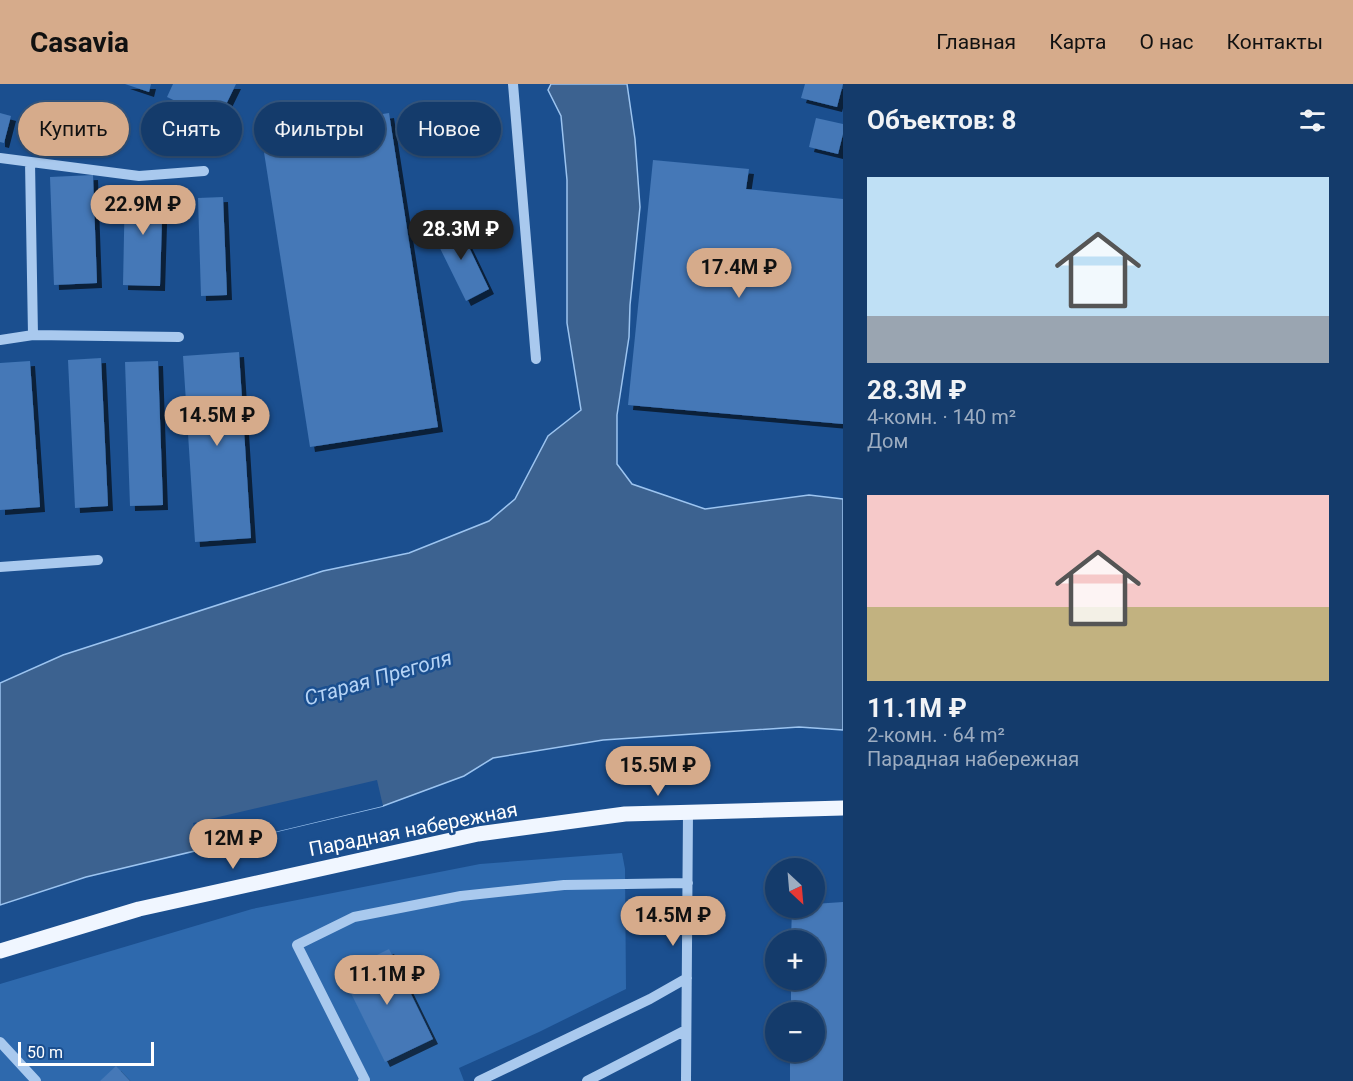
<!DOCTYPE html>
<html lang="ru">
<head>
<meta charset="utf-8">
<style>
  body { margin:0; font-family:Roboto,sans-serif; background:#214673; color:#f1f3f6; height:100vh; display:flex; flex-direction:column; font-size:22px; white-space:nowrap }
  * { box-sizing:border-box; margin:0 }
  p { font-size:20px; color:#9dadc1 }
  .icon { flex:none; width:33px; height:33px; fill:none; stroke:currentColor; stroke-width:2; stroke-linecap:round; stroke-linejoin:round }
  .map { position:relative; flex:1; overflow:hidden }
  .panel { display:flex; flex-direction:column; background:#143b6b; width:510px }
  .panel>* { flex:none }
  .guide { position:absolute; left:18px; top:18px; width:570px; height:54px; display:flex; gap:12px }
  .needle { width:39px; rotate:154deg }
  .fabs { position:absolute; left:765px; top:774px; display:grid; gap:12px }
  .fabs a { display:grid; place-items:center; width:60px; height:60px; border-radius:50%; background:#143b6b; box-shadow:0 2px 4px #0004,0 0 0 2px #33557e; font-size:30px }
  .scale { position:absolute; left:18px; bottom:15px; width:136px; box-sizing:border-box; padding-left:6px; border:3px solid #fff; border-top:0; font-size:16px; line-height:21px; white-space:nowrap; color:#fff; -webkit-text-stroke:4px #1b4f8f; paint-order:stroke }
  .price { position:absolute; translate:-50% -51px; padding:0 14px; border-radius:21px; background:#d6ab8b; color:#111; font-size:20px; line-height:39px; filter:drop-shadow(0 2px 3px #0008) }
  .price::after { content:''; position:absolute; left:50%; top:36px; width:18px; height:14px; margin-left:-9px; background:inherit; clip-path:polygon(0 0,100% 0,50% 100%) }
  .price.active { background:#222; color:#fff }
  ul { padding:0; list-style:none }
  li { display:grid; align-content:center; gap:12px; height:318px; padding:0 24px }
  li span { display:grid; place-items:center; height:186px; border-radius:0px; color:#555 }
  li>.icon { margin-inline-start:auto }
  span .icon { width:108px; height:108px; fill:#fffc; stroke-width:1 }
  li b { font-size:26px }
  h2 { display:flex; justify-content:space-between; align-items:center; height:72px; padding:0 24px; font-size:26px }
  .pill { padding:0 21px; border-radius:27px; background:#143b6b; box-shadow:0 2px 4px #0004,0 0 0 2px #33557e; font-size:21px; line-height:54px }
  .pill.active { background:#d6ab8b; color:#111 }
  header { display:flex; align-items:center; gap:36px; box-sizing:border-box; height:84px; padding:0 30px; background:#d6ab8b; color:#111 }
  header strong { font-size:28px }
  nav { display:flex; gap:33px; margin-inline-start:auto; font-size:21px }
  main { display:flex; flex:1; min-height:0 }
  .map>svg:first-child { display:block }
  .green { fill:#2e69ad }
  .water { fill:#3c6290; stroke:#9cc4f0; stroke-width:1.5 }
  .pier { fill:#1b4f8f }
  .building { fill:#4478b7; filter:url(#shadow) }
  .lines { fill:none; stroke-linecap:round; stroke-linejoin:round }
  .minor { stroke:#a9c9ee; stroke-width:10 }
  .major { stroke:#f0f6ff; stroke-width:15 }
  .labels { text-anchor:middle; stroke-width:5; stroke-linejoin:round; paint-order:stroke }
  .street-label { font-size:20px; fill:#fff; stroke:#1b4f8f }
  .water-label { font-size:21px; font-style:italic; fill:#b5d3f5; stroke:#1b4f8f }
</style>
</head>
<body>
<header>
<strong>Casavia</strong>
<nav><a>Главная</a><a>Карта</a><a>О нас</a><a>Контакты</a></nav>
</header>
<main>
<div class="map">
<svg width="843" height="997" viewBox="0 0 843 997">
  <defs>
    <filter id="shadow"><feDropShadow dx="5" dy="5" stdDeviation="0" flood-color="#0009"/></filter>
  </defs>
  <rect width="100%" height="100%" fill="#1b4f8f"/>
  <!-- green -->
  <path class="green" d="M622,769L625,785L626,905L539,948L459,984L464,997H0V900L252,825L480,780Z"/>
  <!-- water -->
  <path class="water" d="M551,0H627L635,55L640,123L630,221L629,253L617,331V380L632,400L705,425L809,411L843,415V646L799,643L603,656L493,674L464,692L383,722L86,793L0,821V599L63,571L323,487L409,469L489,437L515,415L548,352L581,326L567,239V96L561,32L548,6Z"/>
  <!-- pier -->
  <path class="pier" d="M377,696L383,722L200,766L193,739Z"/>
  <!-- building -->
  <path class="building" d="M125,0H151L149,8Z
    M173,0H236L218,37L167,13Z
    M805,0H843L837,23L801,14Z
    M0,29L11,32L4,59L0,58Z
    M389,29L438,343L310,363L261,49Z
    M816,34L843,40V50L838,70L809,63Z
    M653,76L749,85L746,105L843,115V340L628,321Z
    M93,91L97,199L54,201L50,93Z
    M125,102L163,103L160,202L123,201Z
    M223,113L227,211L201,212L198,114Z
    M457,138L489,205L466,217L433,150Z
    M239,268L251,454L195,458L183,272Z
    M101,274L108,422L75,424L68,276Z
    M30,277L40,423L0,426V279Z
    M158,277L163,421L130,422L125,278Z
    M843,818V997H790V968H814V928H791V896H814V856H791L792,824H814V820Z
    M389,865L433,955L385,978L341,889Z
    M116,982L130,997H100Z"/>
  <g class="lines">
    <!-- minor -->
    <path class="minor" d="M513,0L536,275
      M0,74L139,92L204,87
      M30,78L33,251
      M0,256L33,251L179,253
      M0,483L98,476
      M0,958L36,997
      M363,997L365,996L297,861L354,833L461,812L564,801L688,799
      M479,997L650,915L687,894
      M587,997L686,946
      M686,997L688,728"/>
    <!-- major -->
    <path class="major" d="M0,867L139,825L478,750L625,730L843,724"/>
  </g>
  <g class="labels">
    <!-- street labels -->
    <g class="street-label">
      <text transform="translate(413 745) rotate(-11)" y="7">Парадная набережная</text>
    </g>
    <!-- water labels -->
    <g class="water-label">
      <text transform="translate(378 594) rotate(-16)" y="7">Старая Преголя</text>
    </g>
  </g>
</svg>
<div class="fabs">
<a><svg class="needle" viewBox="-14 -14 28 28"><path d="M0-13l5 13h-10z" fill="#e53935"/><path d="M0 13l5-13h-10z" fill="#9dadc1"/></svg></a>
<a>+</a>
<a>−</a>
</div>
<div class="scale">50 m</div>
<b class="price" style="left:143px;top:152px">22.9M ₽</b>
<b class="price active" style="left:461px;top:177px">28.3M ₽</b>
<b class="price" style="left:739px;top:215px">17.4M ₽</b>
<b class="price" style="left:217px;top:363px">14.5M ₽</b>
<b class="price" style="left:658px;top:713px">15.5M ₽</b>
<b class="price" style="left:233px;top:786px">12M ₽</b>
<b class="price" style="left:673px;top:863px">14.5M ₽</b>
<b class="price" style="left:387px;top:922px">11.1M ₽</b>
<div class="guide">
<a class="pill active">Купить</a>
<a class="pill">Снять</a>
<a class="pill">Фильтры</a>
<a class="pill">Новое</a>
</div>
</div>
<section class="panel">
<h2>Объектов: 8<svg class="icon" aria-label="filters" viewBox="0 0 24 24"><path d="M4 7h16M4 17h16"/><circle cx="9" cy="7" r="2"/><circle cx="15" cy="17" r="2"/></svg></h2>
<ul>
<li><span style="background:linear-gradient(#bfe0f5 75%,#9aa5b1 0)"><svg class="icon" aria-label="home" viewBox="0 0 24 24"><path d="M3 11l9-7 9 7M6 9v11h12V9"/></svg></span><div><b>28.3M ₽</b><p>4-комн. · 140 m²</p><p>Дом</p></div></li>
<li><span style="background:linear-gradient(#f6c9c9 60%,#c2b280 0)"><svg class="icon" aria-label="home" viewBox="0 0 24 24"><path d="M3 11l9-7 9 7M6 9v11h12V9"/></svg></span><div><b>11.1M ₽</b><p>2-комн. · 64 m²</p><p>Парадная набережная</p></div></li>
</ul>
</section>
</main>
</body>
</html>
